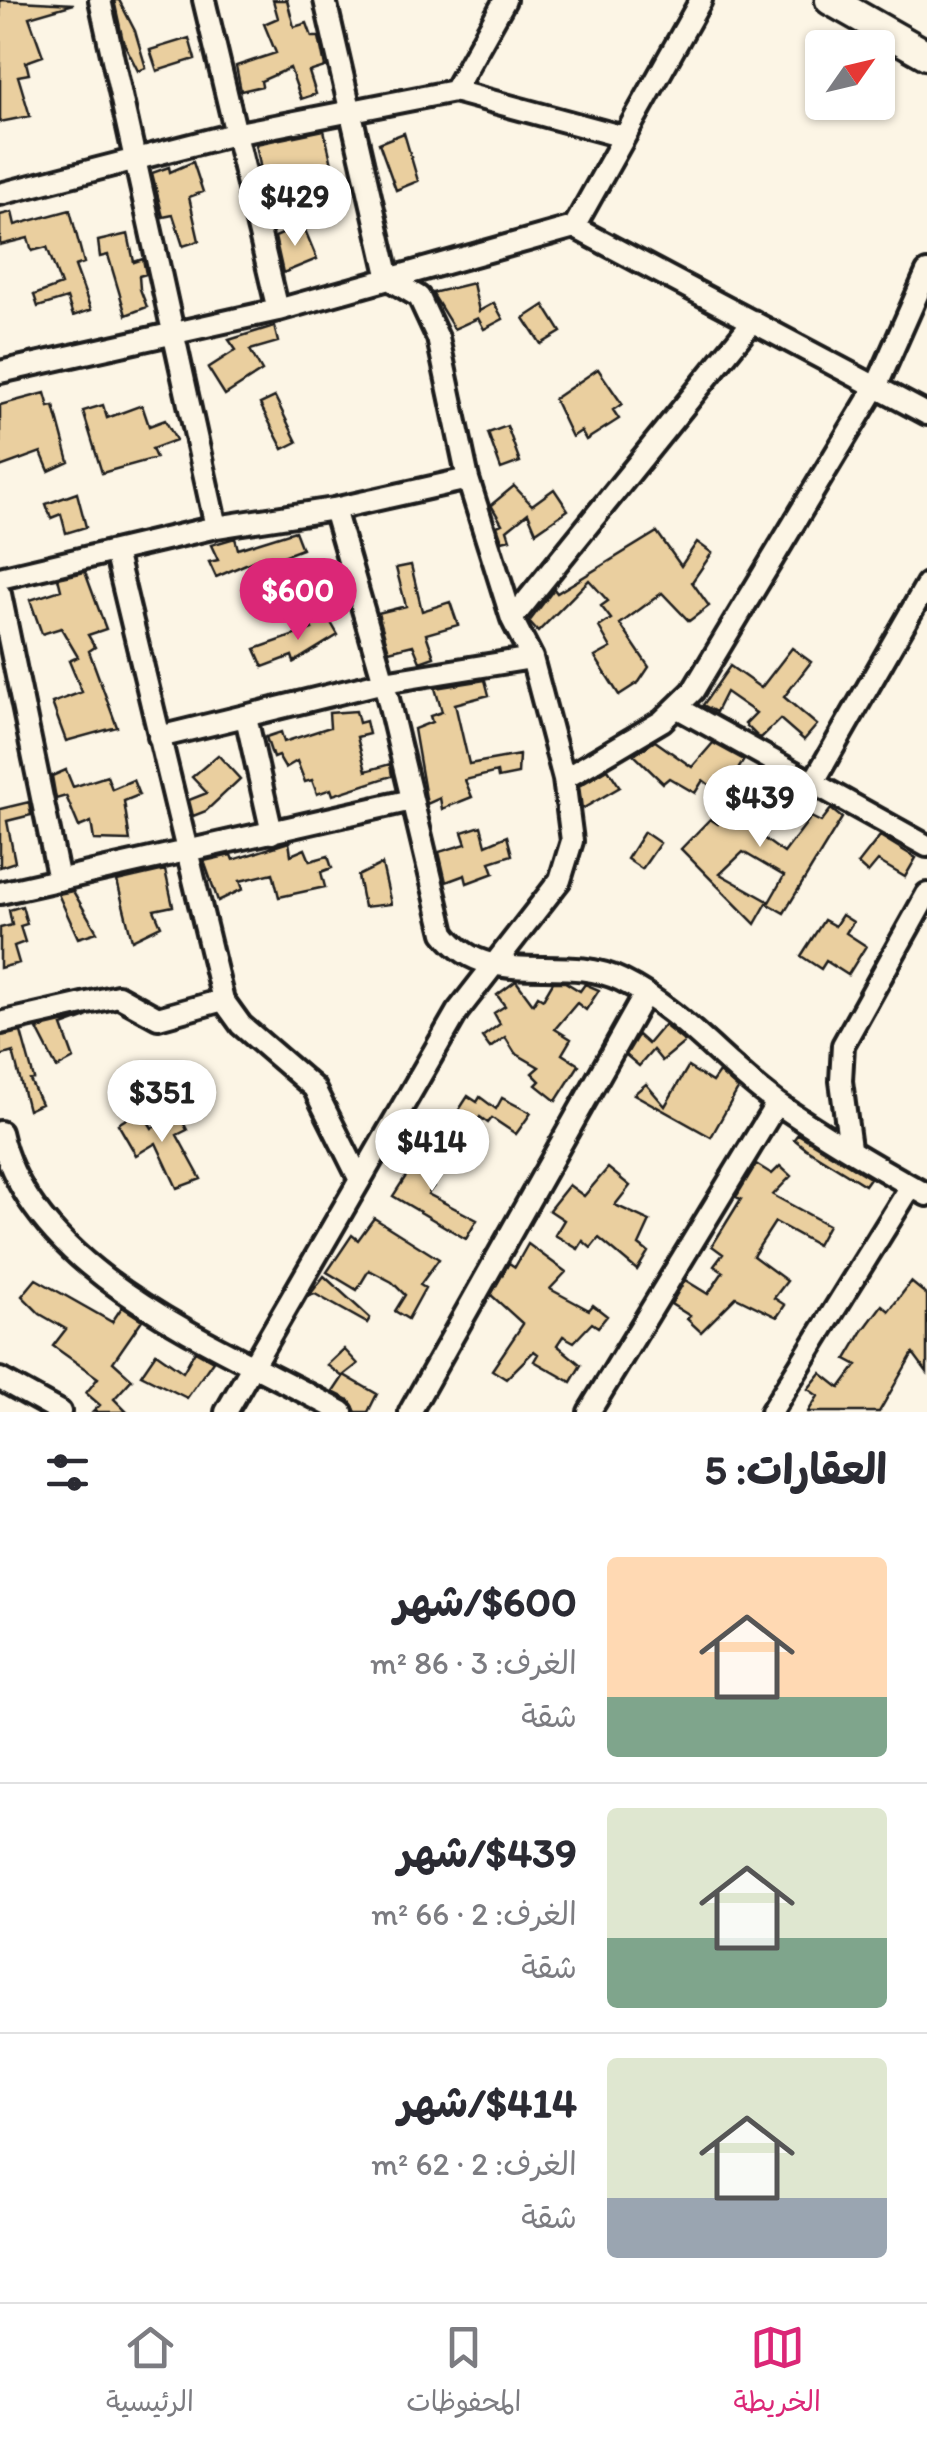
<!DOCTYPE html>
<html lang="ar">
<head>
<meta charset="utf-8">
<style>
  body { margin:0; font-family:Itim,"Playpen Sans Arabic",sans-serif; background:#f2f2f3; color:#2b2b33; direction:rtl; height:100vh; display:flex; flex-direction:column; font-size:38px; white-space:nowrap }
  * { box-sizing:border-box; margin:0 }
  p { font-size:32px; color:#7c7c81 }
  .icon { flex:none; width:55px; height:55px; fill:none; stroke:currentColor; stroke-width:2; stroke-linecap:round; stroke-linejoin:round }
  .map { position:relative; height:1412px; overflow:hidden; direction:ltr }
  .sheet { display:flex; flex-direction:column; background:#fff; flex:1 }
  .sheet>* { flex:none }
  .needle { width:65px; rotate:56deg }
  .tools { position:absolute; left:805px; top:30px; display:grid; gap:20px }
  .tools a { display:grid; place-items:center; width:90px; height:90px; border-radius:10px; background:#fff; box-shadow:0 2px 8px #0004; font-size:50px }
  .price { position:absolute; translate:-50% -85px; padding:0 22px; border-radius:35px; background:#fff; color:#222; font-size:32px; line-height:65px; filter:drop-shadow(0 2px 5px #0008) }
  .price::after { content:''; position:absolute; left:50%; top:60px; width:30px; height:22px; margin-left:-15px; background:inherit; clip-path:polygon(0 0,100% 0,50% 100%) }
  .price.selected { background:#db2777; color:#fff }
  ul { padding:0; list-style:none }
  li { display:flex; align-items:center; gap:30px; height:250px; padding:0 40px }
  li+li { border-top:2px solid #e1e1e2 }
  li span { display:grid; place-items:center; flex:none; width:280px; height:200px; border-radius:10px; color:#555 }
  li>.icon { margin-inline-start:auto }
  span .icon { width:120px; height:120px; fill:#fffc; stroke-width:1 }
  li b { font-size:42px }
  h2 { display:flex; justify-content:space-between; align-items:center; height:120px; padding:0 40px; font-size:42px }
  .menu { display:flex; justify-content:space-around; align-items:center; height:140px; border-top:2px solid #e1e1e2; background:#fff; font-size:28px; color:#7c7c81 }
  .menu a { display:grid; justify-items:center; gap:5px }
  .menu .selected { color:#db2777 }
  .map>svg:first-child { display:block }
  .building { fill:#eacf9f; stroke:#1c1c1c; stroke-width:2.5 }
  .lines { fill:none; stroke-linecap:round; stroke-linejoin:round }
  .street-casing { stroke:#1c1c1c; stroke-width:28 }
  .secondary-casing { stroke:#1c1c1c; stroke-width:35 }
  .street { stroke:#fcf5e5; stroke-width:20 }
  .secondary { stroke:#fcf5e5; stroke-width:28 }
</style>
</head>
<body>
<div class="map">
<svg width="927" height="1412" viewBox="0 0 927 1412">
  <rect width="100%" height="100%" fill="#fcf5e5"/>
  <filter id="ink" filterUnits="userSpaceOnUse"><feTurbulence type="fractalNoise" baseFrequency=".01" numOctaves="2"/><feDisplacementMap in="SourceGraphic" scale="20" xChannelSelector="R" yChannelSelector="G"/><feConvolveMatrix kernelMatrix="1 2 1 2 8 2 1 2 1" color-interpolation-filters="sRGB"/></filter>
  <g filter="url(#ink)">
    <!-- building -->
    <path class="building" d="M0,0L74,4L29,17L43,56L26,62L29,74L18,76L30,116L0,122Z
      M114,0H119L135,31L146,68L138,71L123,41Z
      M273,0H287L294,27L307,23L312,37H319L325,67L309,72L316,94L301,99L290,68L261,81L262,86L241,91L236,66L276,53L264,24L278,18Z
      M189,38L195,59L157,71L150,50Z
      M324,130L334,173L307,183L310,193L289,201L291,204L268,208L256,144Z
      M404,133L418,181L396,190L379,143Z
      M193,162L203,192L189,197L199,241L183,246L173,215L163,217L152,173L169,167L170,172Z
      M70,210L84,263L75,266L91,310L73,316L67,298L38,307L34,295L61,285L47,247L32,251L28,238L0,245V215L12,212L15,225Z
      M303,225L317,259L283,273L275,237Z
      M128,234L134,262L143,259L146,274L139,276L140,289L147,307L126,315L108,255L100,257L98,241Z
      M473,283L479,311L494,303L503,319L484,329L478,318L454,329L432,293Z
      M544,305L561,332L541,344L524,318Z
      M274,326L278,342L250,350L262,371L225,395L208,368L236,350L229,340Z
      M598,369L622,404L613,410L619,419L586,440L581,431L572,437L554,399Z
      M45,393L49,407L54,406L69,462L49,471L41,452L0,467V405Z
      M275,397L297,442L283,449L260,404Z
      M103,405L107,418L142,405L149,426L165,420L176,440L152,449L156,458L102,473L83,411Z
      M507,426L520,462L501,469L488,433Z
      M514,486L532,505L554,489L568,510L536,532L528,513L507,530L510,539L502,541L497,526L502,524L491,505Z
      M77,493L86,527L66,533L61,514L51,518L46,504Z
      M295,531L302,549L275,559L276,566L305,561L310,574L282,585L287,609L276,615L266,597L276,593L260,558L216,577L209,562L218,560L211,545L235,538L238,549Z
      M657,532L681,566L697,542L712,553L692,582L709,606L689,621L662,593L620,624L649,667L639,682L619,695L595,657L611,648L599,627L611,619L601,606L608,601L589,580L538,632L529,622L554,589L557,593Z
      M411,565L422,611L450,602L458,625L426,634L434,657L420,662L413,645L389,651L378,613L406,606L396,568Z
      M85,572L106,629L88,635L95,647L89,651L117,727L66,741L52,703L82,692L69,661L78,657L61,628L42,634L30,600L61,590L58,578Z
      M326,614L338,635L294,662L292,656L263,667L255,649L312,629L310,625Z
      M792,648L811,662L784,697L817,725L804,740L780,719L761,738L757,736L745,724L756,713L726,692L716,712L703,705L730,666L761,688Z
      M485,680L489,695L455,704L469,764L519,755L518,774L498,778L497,772L465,780L472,797L442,809L440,798L427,804L414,729L432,722L430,716L442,712L435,688Z
      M356,711L359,723L366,721L369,734L357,737L366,771L390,764L392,776L333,795L331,789L317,794L312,780L305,782L297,761L285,768L278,756L273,758L266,737L281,732L284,742L330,727L329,713Z
      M655,741L692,767L713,743L744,760L722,795L703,780L695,793L669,778L663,783L634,755Z
      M218,755L240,779L206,811L193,816L189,800L207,793L192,777Z
      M608,769L620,787L582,809L579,786Z
      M66,770L73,787L107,776L112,789L133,780L139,795L124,801L130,841L94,840L91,822L79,827L66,796L56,799L52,776Z
      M768,775L793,792L763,838L784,853L811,817L821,822L831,809L842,818L784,913L768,904L784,876L743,852L720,874L768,901L755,924L681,849L710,819L718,824L729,806L755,820L769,795L759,789Z
      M29,802L31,815L7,821L15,862L0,867V809Z
      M481,826L486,845L507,836L512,855L490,862L494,873L467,883L465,875L446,882L439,852L466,844L462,832Z
      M644,832L660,843L642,869L627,859Z
      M880,836L916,858L905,877L878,861L868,873L858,864Z
      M289,842L291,855L305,849L310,861L328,856L332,868L321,872L325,887L279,897L273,873L240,881L243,889L218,901L204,861L231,855L233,860Z
      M382,864L391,904L364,907L358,876Z
      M165,870L173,906L154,910L161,926L132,940L117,881Z
      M73,891L97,932L78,938L58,894Z
      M22,906L27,924L20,926L25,942L14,946L19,963L0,968V928L12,925L9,910Z
      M842,915L853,922L846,933L866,946L848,975L826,961L821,969L801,956L824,920L835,926Z
      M516,981L533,1004L538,996L543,999L553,982H565L580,991L585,984L599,990L586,1010L577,1003L555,1029L571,1039L562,1054L579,1065L556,1101L536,1085L540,1081L532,1073L539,1067L515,1053L505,1037L490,1048L482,1037L500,1024L494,1013L505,1006L497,995Z
      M87,1017L62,1026L74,1059L57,1068L37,1029Z
      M664,1025L685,1042L662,1061L653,1050L639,1066L626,1055L638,1035L648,1044Z
      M21,1032L34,1079L30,1080L41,1104L28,1110L13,1052L0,1056V1036Z
      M688,1067L712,1082L719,1072L738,1089L711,1137L634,1094L646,1084L665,1106Z
      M468,1096L477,1102L480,1097L496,1109L502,1098L531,1113L516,1134L492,1118L488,1123L480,1117L463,1141L446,1130Z
      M141,1110L152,1128L179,1114L187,1130L177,1135L201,1179L177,1188L156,1143L136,1155L118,1124Z
      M798,1134L870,1178L865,1185L805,1148L794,1139Z
      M424,1148L450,1164L428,1194L477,1220L466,1239L393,1196Z
      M756,1164L772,1174L780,1166L791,1176L773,1195L828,1225L817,1245L775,1222L753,1256L787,1281L774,1298L785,1305L777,1317L736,1297L701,1332L687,1319L690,1316L671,1304L685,1280L708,1294L723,1272L714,1266L723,1254L712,1246L741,1199L736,1197Z
      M608,1168L630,1186L615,1205L650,1221L639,1245L648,1252L637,1270L599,1238L591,1248L583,1241L578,1249L555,1235L564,1220L549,1210L569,1185L584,1196Z
      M374,1218L439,1259L420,1285L425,1288L408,1319L395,1311L405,1295L392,1282L369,1270L357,1290L327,1272L352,1235L358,1240Z
      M528,1244L566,1272L550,1289L589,1310L593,1305L607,1316L598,1327L592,1323L574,1342L563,1336L557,1345L581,1365L571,1382L534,1361L538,1354L534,1351L506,1379L492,1370L523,1324L491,1295L509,1263L515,1267Z
      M324,1276L370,1318L367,1323L315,1294L309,1296Z
      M36,1279L112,1322L122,1307L142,1320L113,1362L132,1379L114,1399L127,1412H93L100,1405L86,1393L98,1378L53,1346L66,1329L40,1314L22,1296Z
      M911,1282L927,1295V1372L913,1353L879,1412H808L818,1396L808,1389L821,1373L840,1388L857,1365L846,1359L862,1332L882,1305L889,1311Z
      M344,1349L358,1364L344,1375L377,1394L368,1412H356L349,1400L333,1392L343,1377L327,1365Z
      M195,1351L213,1361L187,1398L141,1375L156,1353L183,1372Z"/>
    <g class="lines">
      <defs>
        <path id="street" d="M100,0L216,527
          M204,0L278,310
          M325,0L389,279L419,297L438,338L468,479L512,619L532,658L564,779
          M454,91L505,0
          M0,194L234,134L454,91L624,137
          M574,227L927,414
          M0,372L278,310L574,227L701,0
          M334,509L384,682L444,933C488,992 562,951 621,980C682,1010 723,1064 777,1103C824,1136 877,1167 927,1195
          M115,551L223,1000L241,1025L314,1088L359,1178
          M0,578L216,527L334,509L468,479
          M0,594L59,880
          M512,619L753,321
          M678,708L927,846
          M246,717L272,833
          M159,737L384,682L532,658
          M813,783L927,584
          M0,893L412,800
          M0,1023L118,996L158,1018L223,1000
          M0,1132C32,1277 225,1347 342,1412
          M850,1148L841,1081L843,1045L927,894
          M0,1379L60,1412
          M226,1412L457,1012L560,880L572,841L564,779L662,721L693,691L877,385L927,272
          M410,1412L645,994
          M589,1412L777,1103
          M771,1412L911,1186"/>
        <path id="secondary" d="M830,0L927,55"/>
      </defs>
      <!-- street casing -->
      <use href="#street" class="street-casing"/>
      <!-- secondary casing -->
      <use href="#secondary" class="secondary-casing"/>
      <!-- street -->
      <use href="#street" class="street"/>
      <!-- secondary -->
      <use href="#secondary" class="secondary"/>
    </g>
  </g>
</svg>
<div class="tools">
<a><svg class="needle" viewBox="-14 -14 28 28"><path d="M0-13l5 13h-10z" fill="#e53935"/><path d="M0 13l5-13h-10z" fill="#7c7c81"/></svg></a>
</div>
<b class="price" style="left:295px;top:249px">$429</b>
<b class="price selected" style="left:298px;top:643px">$600</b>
<b class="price" style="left:760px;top:850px">$439</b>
<b class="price" style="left:162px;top:1145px">$351</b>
<b class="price" style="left:432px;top:1194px">$414</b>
</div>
<section class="sheet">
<h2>العقارات: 5<svg class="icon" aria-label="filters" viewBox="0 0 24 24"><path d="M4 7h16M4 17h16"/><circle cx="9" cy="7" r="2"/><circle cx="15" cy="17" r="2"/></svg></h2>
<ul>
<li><span style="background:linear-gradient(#ffd9b3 70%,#7fa58c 0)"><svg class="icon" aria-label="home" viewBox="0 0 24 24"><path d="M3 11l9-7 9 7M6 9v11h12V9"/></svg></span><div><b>$600/شهر</b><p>الغرف: 3 · 86 m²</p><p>شقة</p></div></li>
<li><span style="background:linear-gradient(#dfe7d0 65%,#7fa58c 0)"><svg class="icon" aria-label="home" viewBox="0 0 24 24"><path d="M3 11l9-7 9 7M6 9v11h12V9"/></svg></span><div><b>$439/شهر</b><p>الغرف: 2 · 66 m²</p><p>شقة</p></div></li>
<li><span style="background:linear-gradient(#dfe7d0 70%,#9aa5b1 0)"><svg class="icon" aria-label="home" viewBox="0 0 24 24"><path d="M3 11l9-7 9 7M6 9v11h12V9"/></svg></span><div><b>$414/شهر</b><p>الغرف: 2 · 62 m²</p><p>شقة</p></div></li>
</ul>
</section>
<nav class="menu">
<a class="selected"><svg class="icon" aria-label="map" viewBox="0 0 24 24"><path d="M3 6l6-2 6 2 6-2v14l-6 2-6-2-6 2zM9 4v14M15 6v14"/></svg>الخريطة</a>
<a><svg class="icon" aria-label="saved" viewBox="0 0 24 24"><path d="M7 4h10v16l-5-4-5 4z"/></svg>المحفوظات</a>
<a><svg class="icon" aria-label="home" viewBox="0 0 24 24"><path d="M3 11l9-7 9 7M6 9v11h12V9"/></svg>الرئيسية</a>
</nav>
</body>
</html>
